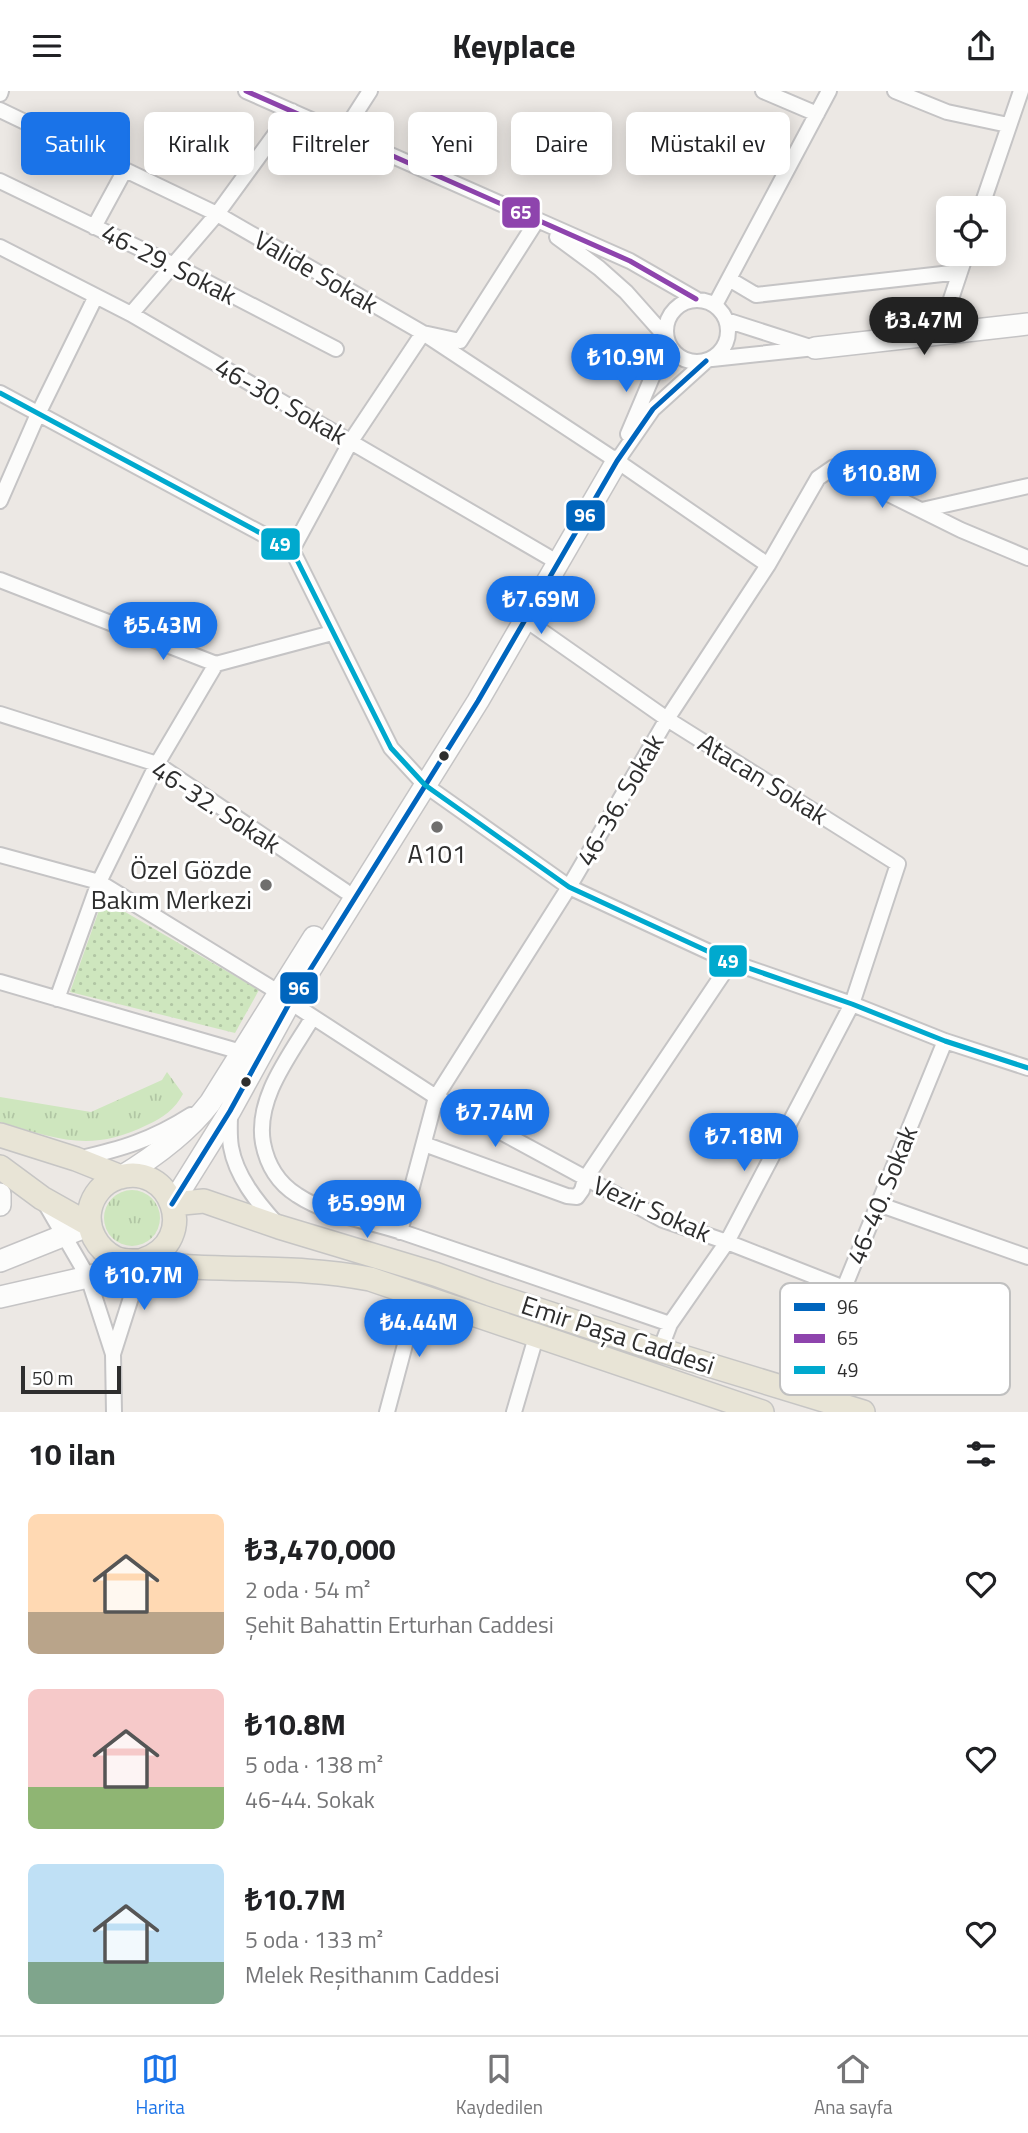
<!DOCTYPE html>
<html lang="tr">
<head>
<meta charset="utf-8">
<style>
  body { margin:0; font-family:"Titillium Web",sans-serif; background:#f6f6f6; color:#202124; height:100vh; display:flex; flex-direction:column; font-size:26px; white-space:nowrap }
  * { box-sizing:border-box; margin:0 }
  p { font-size:23px; color:#757577 }
  .icon { flex:none; width:38px; height:38px; fill:none; stroke:currentColor; stroke-width:2; stroke-linecap:round; stroke-linejoin:round }
  .map { position:relative; height:1321px; overflow:hidden }
  .side { display:flex; flex-direction:column; background:#fff; flex:1 }
  .side>* { flex:none }
  .guide { position:absolute; left:21px; top:21px; width:987px; height:63px; display:flex; gap:14px }
  .fabs { position:absolute; left:936px; top:105px; display:grid; gap:14px }
  .fabs a { display:grid; place-items:center; width:70px; height:70px; border-radius:10px; background:#fff; box-shadow:0 4px 18px #0003; font-size:35px }
  .scale { position:absolute; left:21px; bottom:18px; width:100px; box-sizing:border-box; padding-left:7px; border:4px solid #2e2e2e; border-top:0; font-size:19px; line-height:24px; white-space:nowrap; color:#2e2e2e; -webkit-text-stroke:5px #fff; paint-order:stroke }
  .price { position:absolute; translate:-50% -60px; padding:0 16px; border-radius:24px; background:#1a73e8; color:#fff; font-size:23px; line-height:46px; filter:drop-shadow(0 2px 4px #0008) }
  .price::after { content:''; position:absolute; left:50%; top:42px; width:21px; height:16px; margin-left:-10px; background:inherit; clip-path:polygon(0 0,100% 0,50% 100%) }
  .price.selected { background:#222; color:#fff }
  ul { padding:0; list-style:none }
  li { display:flex; align-items:center; gap:21px; height:175px; padding:0 28px }
  li span { display:grid; place-items:center; flex:none; width:196px; height:140px; border-radius:10px; color:#555 }
  li>.icon { margin-inline-start:auto }
  span .icon { width:84px; height:84px; fill:#fffc; stroke-width:1 }
  li b { font-size:30px }
  h2 { display:flex; justify-content:space-between; align-items:center; height:84px; padding:0 28px; font-size:30px }
  .pill { padding:0 24px; border-radius:10px; background:#fff; box-shadow:0 4px 18px #0003; font-size:24px; line-height:63px }
  .pill.selected { background:#1a73e8; color:#fff }
  header { display:flex; justify-content:space-between; align-items:center; height:91px; padding:0 28px; background:#fff; font-size:32px; font-weight:700 }
  .tab-bar { display:flex; justify-content:space-around; align-items:center; height:98px; border-top:2px solid #e0e0e0; background:#fff; font-size:19px; color:#757577 }
  .tab-bar a { display:grid; justify-items:center; gap:4px }
  .tab-bar .selected { color:#1a73e8 }
  .map>svg:first-child { display:block }
  .grass { fill:url(#grass-tufts) }
  .park { fill:url(#park-dots) }
  .lines { fill:none; stroke-linecap:round; stroke-linejoin:round }
  .street-casing { stroke:#c5c4c5; stroke-width:18 }
  .secondary-casing { stroke:#c5c4c5; stroke-width:24 }
  .primary-casing { stroke:#c6c5c4; stroke-width:26 }
  .path { stroke:#c9c9c8; stroke-width:2.5; stroke-dasharray:5 3.5; stroke-linecap:butt }
  .street { stroke:#fcfcfb; stroke-width:14 }
  .secondary { stroke:#fcfcfb; stroke-width:21 }
  .primary { stroke:#e8e4d6; stroke-width:23 }
  .bus-1-casing { stroke:#fff; stroke-width:10 }
  .bus-2-casing { stroke:#fff; stroke-width:10 }
  .bus-3-casing { stroke:#fff; stroke-width:10 }
  .bus-1 { stroke:#0065bd; stroke-width:5 }
  .bus-2 { stroke:#8e44ad; stroke-width:5 }
  .bus-3 { stroke:#00a9ce; stroke-width:5 }
  .bus-dot { fill:#2e2e2e; stroke:#fff; stroke-width:2.5 }
  .poi-dot { fill:#706f6e; stroke:#fff; stroke-width:2.5 }
  .labels { text-anchor:middle; stroke-width:6; stroke-linejoin:round; paint-order:stroke }
  .street-label { font-size:26px; fill:#2e2e2e; stroke:#fff }
  .poi-label { font-size:26px; fill:#2e2e2e; stroke:#fff }
  .key { fill:#fff; stroke:#c0c0c0; stroke-width:2 }
  .key-label { font-size:19px; fill:#2e2e2e }
  .line-badge { stroke:#fff; stroke-width:2.5 }
  .badge-label { font-size:19px; text-anchor:middle; font-weight:bold; fill:#fff }
</style>
</head>
<body>
<header><svg class="icon" aria-label="menu" viewBox="0 0 24 24"><path d="M4 6h16M4 12h16M4 18h16"/></svg>Keyplace<svg class="icon" aria-label="share" viewBox="0 0 24 24"><path d="M12 15V3M7 8l5-5 5 5M5 13v7h14v-7"/></svg></header>
<div class="map">
<svg width="1028" height="1321" viewBox="0 0 1028 1321">
  <defs>
    <pattern id="grass-tufts" width="24" height="20" patternUnits="userSpaceOnUse" patternTransform="scale(1.75)"><rect width="24" height="20" fill="#cee6be"/><path d="M3 7l-1-3M5 7V3M7 7l1-3M15 17l-1-3M17 17v-4M19 17l1-3" fill="none" stroke="#b1c6a4"/></pattern>
    <pattern id="park-dots" width="8" height="8" patternUnits="userSpaceOnUse" patternTransform="scale(1.75)"><rect width="8" height="8" fill="#cee6be"/><path d="M2 2h.1M6 6h.1" fill="none" stroke="#b1c6a4" stroke-width="1.8" stroke-linecap="round"/></pattern>
  </defs>
  <rect width="100%" height="100%" fill="#ece8e4"/>
  <!-- grass -->
  <path class="grass" d="M167,981L183,1003C175,1018 163,1027 147,1034C91,1062 57,1048 0,1031V1006L91,1021L162,989Z
    M104 1127a28 28 0 1 1 56 0a28 28 0 1 1-56 0Z"/>
  <!-- park -->
  <path class="park" d="M103,808L259,899L235,942L70,901Z"/>
  <g class="lines">
    <defs>
      <path id="street" d="M246,0L630,170L696,208
        M763,0L817,23
        M895,0L947,21L1008,34
        M0,3L1,0
        M0,19L217,123L423,242L617,370L768,474
        M343,42L370,0
        M0,90L172,173L336,258
        M981,117L1021,0
        M94,136L125,79
        M557,146L599,177L626,201L666,246
        M0,156L131,223L557,471
        M729,188L756,204L960,181
        M666 240a31 31 0 1 1 62 0a31 31 0 1 1-62 0Z
        M715,214L829,0
        M131,223L217,123L292,20
        M726,229L807,255
        M939,244L966,163
        M712,268L815,257
        M0,302L292,459L391,657L425,694L569,796L731,871L852,913L945,950L1028,977
        M628,343L667,251
        M617,370L653,318L706,270
        M0,410L38,323L96,205
        M922,419L1028,395
        M292,459L351,350L423,242L460,250L536,131
        M0,489L216,573L332,542
        M526,529L667,628L898,773L852,913L727,1151L670,1233L660,1259
        M0,623L157,673L345,800
        M0,764L99,791L278,901
        M0,891L241,961
        M57,908L99,791L157,673L216,573
        M290,911L436,1006L663,1129L727,1151L844,1197
        M313,926C291,963 255,1007 263,1052C267,1073 278,1092 297,1104C327,1124 368,1130 402,1141C492,1171 580,1202 670,1233
        M230,1023C230,1033 229,1045 231,1056C236,1085 257,1111 276,1132
        M424,1053L567,1105L577,1106L582,1099L585,1088L731,871
        M77,1068C121,1058 152,1049 191,1024
        M45,1112L88,1186L113,1263
        M878,1113L1028,1166
        M400,1141L436,1006L569,796L667,628L768,474L818,387L834,376L961,439L1028,467
        M822,1259L844,1197L945,950
        M114,1321L113,1263L143,1169
        M387,1321L418,1205
        M514,1321L536,1246"/>
      <path id="secondary" d="M815,257L1028,233
        M121,1086C154,1066 186,1043 210,1012L314,846
        M0,1103V1114
        M172,1113L230,1020L290,911L478,610L617,370
        M0,1170L90,1134
        M0,1206L88,1186L140,1170"/>
      <path id="primary" d="M0,1044L76,1068L121,1086
        M0,1076L42,1107L90,1134
        M172,1113L204,1110L279,1136L435,1183L490,1203L660,1259L863,1321
        M143,1169C201,1150 171,1068 117,1087C103,1092 93,1104 90,1118C86,1138 97,1158 115,1167C126,1172 135,1169 146,1170C162,1171 178,1176 194,1176C254,1179 309,1176 370,1188L762,1321"/>
    </defs>
    <!-- street casing -->
    <use href="#street" class="street-casing"/>
    <!-- secondary casing -->
    <use href="#secondary" class="secondary-casing"/>
    <!-- primary casing -->
    <use href="#primary" class="primary-casing"/>
    <!-- path -->
    <path class="path" d="M811,1285L817,1272"/>
    <!-- street -->
    <use href="#street" class="street"/>
    <!-- secondary -->
    <use href="#secondary" class="secondary"/>
    <!-- primary -->
    <use href="#primary" class="primary"/>
    <defs>
      <path id="bus-1" d="M172,1113L230,1020L290,911L478,610L617,370L653,318L706,270"/>
      <path id="bus-2" d="M246,0L630,170L696,208"/>
      <path id="bus-3" d="M0,302L292,459L391,657L425,694L569,796L731,871L852,913L945,950L1028,977"/>
    </defs>
    <!-- bus-1 casing -->
    <use href="#bus-1" class="bus-1-casing"/>
    <!-- bus-2 casing -->
    <use href="#bus-2" class="bus-2-casing"/>
    <!-- bus-3 casing -->
    <use href="#bus-3" class="bus-3-casing"/>
    <!-- bus-1 -->
    <use href="#bus-1" class="bus-1"/>
    <!-- bus-2 -->
    <use href="#bus-2" class="bus-2"/>
    <!-- bus-3 -->
    <use href="#bus-3" class="bus-3"/>
  </g>
  <!-- markers -->
  <g class="bus-dot">
    <circle cx="444" cy="665" r="6"/>
    <circle cx="246" cy="991" r="6"/>
  </g>
  <g class="poi-dot">
    <circle cx="437" cy="736" r="7"/>
    <circle cx="266" cy="794" r="7"/>
  </g>
  <g class="labels">
    <!-- street labels -->
    <g class="street-label">
      <text transform="translate(169 173) rotate(27)" y="9">46-29. Sokak</text>
      <text transform="translate(316 181) rotate(30)" y="9">Valide Sokak</text>
      <text transform="translate(281 310) rotate(30)" y="9">46-30. Sokak</text>
      <text transform="translate(763 688) rotate(32)" y="9">Atacan Sokak</text>
      <text transform="translate(620 709) rotate(-60)" y="9">46-36. Sokak</text>
      <text transform="translate(216 716) rotate(33)" y="9">46-32. Sokak</text>
      <text transform="translate(882 1104) rotate(-68)" y="9">46-40. Sokak</text>
      <text transform="translate(652 1118) rotate(24)" y="9">Vezir Sokak</text>
      <text transform="translate(618 1244) rotate(18)" y="9">Emir Paşa Caddesi</text>
    </g>
    <!-- poi labels -->
    <g class="poi-label">
      <text x="437" y="772">A101</text>
      <text x="252" y="788" text-anchor="end">Özel Gözde<tspan x="252" dy="30">Bakım Merkezi</tspan></text>
    </g>
  </g>
  <!-- legend -->
  <rect x="780" y="1192" width="230" height="112" rx="10" class="key"/>
  <rect x="794" y="1212" width="31" height="8" fill="#0065bd"/>
  <rect x="794" y="1243" width="31" height="9" fill="#8e44ad"/>
  <rect x="794" y="1275" width="31" height="8" fill="#00a9ce"/>
  <g class="key-label">
    <text x="837" y="1223">96</text>
    <text x="837" y="1254">65</text>
    <text x="837" y="1286">49</text>
  </g>
  <g class="line-badge">
    <rect x="501" y="105" width="40" height="33" rx="7" fill="#8e44ad"/>
    <rect x="565" y="408" width="41" height="33" rx="7" fill="#0065bd"/>
    <rect x="260" y="436" width="41" height="34" rx="7" fill="#00a9ce"/>
    <rect x="708" y="853" width="40" height="34" rx="7" fill="#00a9ce"/>
    <rect x="279" y="880" width="40" height="34" rx="7" fill="#0065bd"/>
  </g>
  <g class="badge-label">
    <text x="521" y="128">65</text>
    <text x="585" y="431">96</text>
    <text x="280" y="460">49</text>
    <text x="728" y="877">49</text>
    <text x="299" y="904">96</text>
  </g>
</svg>
<div class="fabs">
<a><svg class="icon" aria-label="locate" viewBox="0 0 24 24"><circle cx="12" cy="12" r="6"/><path d="M12 2v4M12 18v4M2 12h4M18 12h4"/></svg></a>
</div>
<div class="scale">50 m</div>
<b class="price selected" style="left:924px;top:266px">₺3.47M</b>
<b class="price" style="left:626px;top:303px">₺10.9M</b>
<b class="price" style="left:882px;top:419px">₺10.8M</b>
<b class="price" style="left:541px;top:545px">₺7.69M</b>
<b class="price" style="left:163px;top:571px">₺5.43M</b>
<b class="price" style="left:495px;top:1058px">₺7.74M</b>
<b class="price" style="left:744px;top:1082px">₺7.18M</b>
<b class="price" style="left:367px;top:1149px">₺5.99M</b>
<b class="price" style="left:144px;top:1221px">₺10.7M</b>
<b class="price" style="left:419px;top:1268px">₺4.44M</b>
<div class="guide">
<a class="pill selected">Satılık</a>
<a class="pill">Kiralık</a>
<a class="pill">Filtreler</a>
<a class="pill">Yeni</a>
<a class="pill">Daire</a>
<a class="pill">Müstakil ev</a>
</div>
</div>
<section class="side">
<h2>10 ilan<svg class="icon" aria-label="filters" viewBox="0 0 24 24"><path d="M4 7h16M4 17h16"/><circle cx="9" cy="7" r="2"/><circle cx="15" cy="17" r="2"/></svg></h2>
<ul>
<li><span style="background:linear-gradient(#ffd9b3 70%,#b9a48a 0)"><svg class="icon" aria-label="home" viewBox="0 0 24 24"><path d="M3 11l9-7 9 7M6 9v11h12V9"/></svg></span><div><b>₺3,470,000</b><p>2 oda · 54 m²</p><p>Şehit Bahattin Erturhan Caddesi</p></div><svg class="icon" aria-label="heart" viewBox="0 0 24 24"><path d="M12 20l-8-8c-3-5 5-10 8-4 3-6 11-1 8 4z"/></svg></li>
<li><span style="background:linear-gradient(#f6c9c9 70%,#8fb573 0)"><svg class="icon" aria-label="home" viewBox="0 0 24 24"><path d="M3 11l9-7 9 7M6 9v11h12V9"/></svg></span><div><b>₺10.8M</b><p>5 oda · 138 m²</p><p>46-44. Sokak</p></div><svg class="icon" aria-label="heart" viewBox="0 0 24 24"><path d="M12 20l-8-8c-3-5 5-10 8-4 3-6 11-1 8 4z"/></svg></li>
<li><span style="background:linear-gradient(#bfe0f5 70%,#7fa58c 0)"><svg class="icon" aria-label="home" viewBox="0 0 24 24"><path d="M3 11l9-7 9 7M6 9v11h12V9"/></svg></span><div><b>₺10.7M</b><p>5 oda · 133 m²</p><p>Melek Reşithanım Caddesi</p></div><svg class="icon" aria-label="heart" viewBox="0 0 24 24"><path d="M12 20l-8-8c-3-5 5-10 8-4 3-6 11-1 8 4z"/></svg></li>
</ul>
</section>
<nav class="tab-bar">
<a class="selected"><svg class="icon" aria-label="map" viewBox="0 0 24 24"><path d="M3 6l6-2 6 2 6-2v14l-6 2-6-2-6 2zM9 4v14M15 6v14"/></svg>Harita</a>
<a><svg class="icon" aria-label="saved" viewBox="0 0 24 24"><path d="M7 4h10v16l-5-4-5 4z"/></svg>Kaydedilen</a>
<a><svg class="icon" aria-label="home" viewBox="0 0 24 24"><path d="M3 11l9-7 9 7M6 9v11h12V9"/></svg>Ana sayfa</a>
</nav>
</body>
</html>
